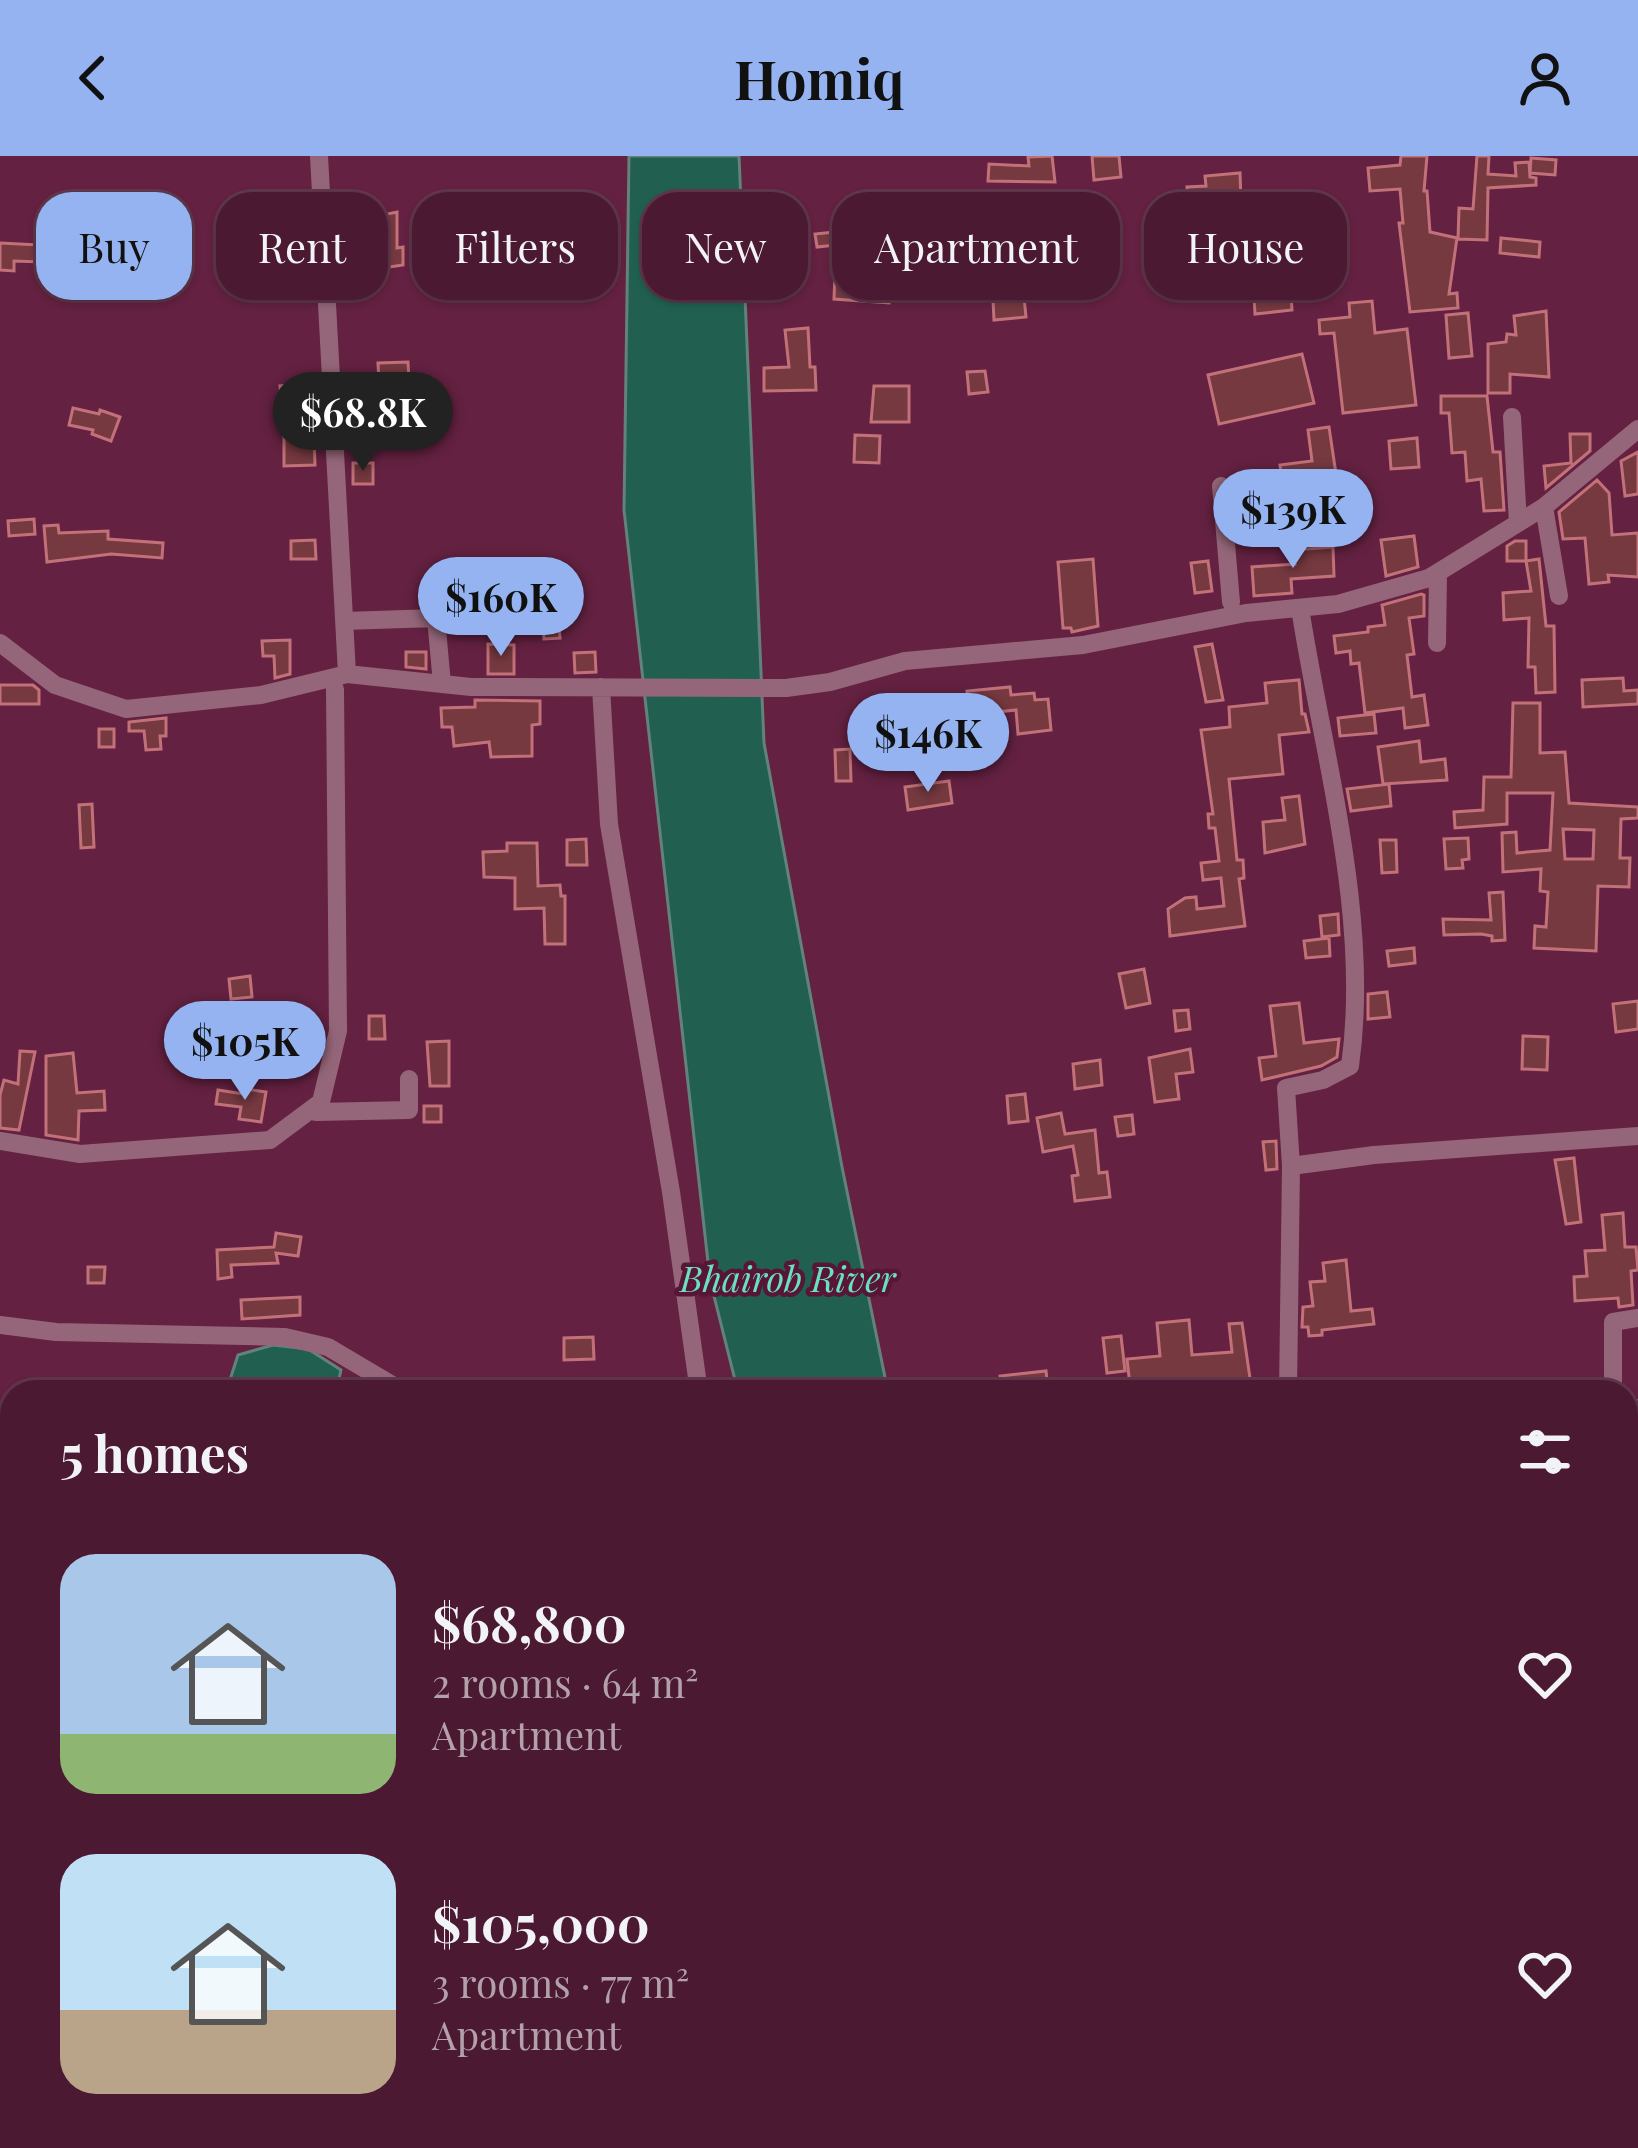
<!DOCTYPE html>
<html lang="en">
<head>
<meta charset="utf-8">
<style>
  body { margin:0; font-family:"Playfair Display",serif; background:#55263d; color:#f1f3f6; height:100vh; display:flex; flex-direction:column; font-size:45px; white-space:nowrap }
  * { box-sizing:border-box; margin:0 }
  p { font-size:39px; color:#b2a0ab }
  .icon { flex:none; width:66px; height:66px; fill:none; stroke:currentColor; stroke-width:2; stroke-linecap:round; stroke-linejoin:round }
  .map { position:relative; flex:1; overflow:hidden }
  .panel { position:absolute; left:0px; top:1224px; width:1638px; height:768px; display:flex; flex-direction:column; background:#4b1931; border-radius:36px 36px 0 0; box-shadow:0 3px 9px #0004,0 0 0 3px #62384d }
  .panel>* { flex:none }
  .top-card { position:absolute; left:36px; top:36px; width:1566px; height:108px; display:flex; gap:24px }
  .price { position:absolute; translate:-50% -102px; padding:0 27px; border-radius:42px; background:#95b2f1; color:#111; font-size:39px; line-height:78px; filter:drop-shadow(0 3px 6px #0008) }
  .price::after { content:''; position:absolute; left:50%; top:72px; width:36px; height:27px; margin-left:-18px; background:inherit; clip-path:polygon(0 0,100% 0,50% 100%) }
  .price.selected { background:#222; color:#fff }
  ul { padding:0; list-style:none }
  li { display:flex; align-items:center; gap:36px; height:300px; padding:0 60px }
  li span { display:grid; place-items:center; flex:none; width:336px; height:240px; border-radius:36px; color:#555 }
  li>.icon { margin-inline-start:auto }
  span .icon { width:144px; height:144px; fill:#fffc; stroke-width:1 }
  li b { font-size:51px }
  h2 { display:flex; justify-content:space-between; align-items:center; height:144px; padding:0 60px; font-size:51px }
  .tag { padding:0 42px; border-radius:36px; background:#4b1931; box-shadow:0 3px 9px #0004,0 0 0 3px #62384d; font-size:42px; line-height:108px }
  .tag.selected { background:#95b2f1; color:#111 }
  header { display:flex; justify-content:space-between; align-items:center; height:156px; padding:0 60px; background:#95b2f1; color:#111; font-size:54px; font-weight:700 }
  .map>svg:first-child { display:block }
  .water { fill:#216050; stroke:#63827c; stroke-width:3 }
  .building { fill:#763940; stroke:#c27179; stroke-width:3; fill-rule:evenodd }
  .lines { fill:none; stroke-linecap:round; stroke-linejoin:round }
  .path { stroke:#b47f96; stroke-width:3; stroke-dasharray:12 6; stroke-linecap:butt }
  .minor { stroke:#956679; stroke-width:18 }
  .labels { text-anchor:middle; stroke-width:9; stroke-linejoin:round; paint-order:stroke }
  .water-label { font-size:36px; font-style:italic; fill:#69e0c2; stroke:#581536 }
</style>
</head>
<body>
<header><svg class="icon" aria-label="back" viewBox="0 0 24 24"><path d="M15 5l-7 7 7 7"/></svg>Homiq<svg class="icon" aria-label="person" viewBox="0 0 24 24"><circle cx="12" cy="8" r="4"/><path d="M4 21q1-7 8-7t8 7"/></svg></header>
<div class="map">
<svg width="1638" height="1992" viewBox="0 0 1638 1992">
  <rect width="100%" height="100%" fill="#642141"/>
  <!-- water -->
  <path class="water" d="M629,0H739L764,587L842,1011L888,1236H738L710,1124L624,354Z
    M273,1189L308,1193L341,1214L336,1236H226L238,1199Z
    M905,1980H1064L1070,1992H908Z"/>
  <!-- building -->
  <path class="building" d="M1052,0L1055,26L988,25L989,8L1029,10L1028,1Z
    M1092,0H1119L1121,21L1094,24Z
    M1401,0H1427L1424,35H1427L1430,76L1457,82L1449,138L1457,137L1458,152L1410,156L1399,67H1403L1400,33L1370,35L1368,12L1400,9Z
    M1477,0H1489L1488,18L1516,20L1515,7L1529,6L1530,21L1536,22V29L1488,32L1487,84L1458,83L1459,52L1473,53Z
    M1531,2L1556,4L1555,19L1530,17Z
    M1240,17L1241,45L1204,49L1205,61L1189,62L1187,31L1206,30L1205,20Z
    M397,56V92L403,91V109L376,113L380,79L371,81L368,62Z
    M835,76L836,88V83L865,80L867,100L891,97L889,147L834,143L836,89L817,91L815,78Z
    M1331,77L1335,128L1317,130L1315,78Z
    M39,78L71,80L70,107L14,105V115L0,114V87L39,89Z
    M1501,82L1540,86L1539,101L1500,97Z
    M230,84L262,86L260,102L226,100Z
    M1291,139L1292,154L1255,158L1254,141Z
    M1024,141L1026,161L994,164L993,144Z
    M1372,145L1375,177L1407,173L1416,249L1343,257L1334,177L1320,178L1319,164L1350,161L1349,147Z
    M1546,155L1549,221L1510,218V237H1488V188L1506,186L1507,178L1516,179L1514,160Z
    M1468,157L1472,200L1449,202L1446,159Z
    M808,172L810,211H815L816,234L764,235V212L789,211L785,174Z
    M1302,198L1314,247L1219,268L1208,219Z
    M408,206L409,225L379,226L378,207Z
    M985,215L988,236L969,238L967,216Z
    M318,227L319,244L281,249L280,230Z
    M874,230H909V266H871Z
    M1441,240H1487L1493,296H1500L1504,354L1484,355L1481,323L1467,325L1465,296L1452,297L1449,257H1441Z
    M73,252L99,258L100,254L120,261L111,285L92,278L93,274L69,269Z
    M1329,271L1340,345L1319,347L1318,335L1284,339L1280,309L1312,305L1308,274Z
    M1570,278H1590V295L1546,332L1544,310L1571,307Z
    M314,279L315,309L284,310V280Z
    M855,279L880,280L879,307L854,306Z
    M1417,282L1419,311L1391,313L1389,285Z
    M1638,296V338L1625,340L1621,305Z
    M353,307H373V328H353Z
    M1597,324L1609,337L1612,379L1638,377V421L1608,419L1609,426L1589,428L1585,382L1563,383L1559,356Z
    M34,363L35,378L9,380L8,365Z
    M58,369L59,377L108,375V383L163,387L162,402L111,398L47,406L44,370Z
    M1414,380L1418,411L1386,420L1381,384Z
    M315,384L316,403H291V385Z
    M1515,385H1526V405H1507V390Z
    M1333,391L1334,420L1291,423L1292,437L1254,440L1252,411L1295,408L1294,394Z
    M1093,403L1098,470L1072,476L1071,472H1063L1058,406Z
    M1539,403L1546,470H1554L1555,536L1536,537L1535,511H1528L1529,462L1504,464L1503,437L1531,435L1526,405Z
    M1208,405L1212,435L1195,437L1191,407Z
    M1421,438L1424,439V460L1409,462L1414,498L1407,499L1412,541L1424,539L1428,569L1405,572L1403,552L1365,557L1359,507L1351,508L1350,495L1336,497L1334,480L1368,476V471L1385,469L1382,449Z
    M558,460L560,482L544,483L542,461Z
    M290,484V518L275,522L274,500H263L262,485Z
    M488,488L514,489V518H488Z
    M1212,488L1223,544L1206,546L1195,491Z
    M406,496H426V513L406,511Z
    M595,496L596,516L575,517L574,497Z
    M1623,522L1624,535L1638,534V548L1583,551L1582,524Z
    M1299,524L1302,558H1305L1309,576L1279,579L1283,618L1229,623L1237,704H1243L1244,722L1239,723L1245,770L1170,780L1168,753L1185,742L1196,741L1197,753L1224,750L1221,722L1203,724L1201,707L1219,705L1215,672H1209L1208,658H1213L1201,574L1230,571L1229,551L1267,547L1265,527Z
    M0,529H33L39,534V548H0Z
    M1010,531L1011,539L1034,537L1035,544L1048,543L1051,574L1018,578L1016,554L969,559L967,535Z
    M475,544L540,545V568L532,569V600L491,601L489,586L454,590L452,571H442L441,552L475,551Z
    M1513,547H1540V597L1565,596L1569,647L1638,651V662L1621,663L1620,702H1630L1629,731L1598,730L1596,795L1534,792L1535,770L1546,771L1548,736L1540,735L1541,713L1503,716L1502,677L1516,676L1517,697L1550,694L1553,637H1507V668L1455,672L1454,656L1483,654L1484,621H1511ZM1563,673L1594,674L1593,703H1565Z
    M1374,558L1376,577L1340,580L1338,562Z
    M166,562V580H160L161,593L146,594L144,575H129V566Z
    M99,573H114V591H99Z
    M1419,585L1421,606L1445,603L1447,624L1383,628L1378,591Z
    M850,593L851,625H836L835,594Z
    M949,625L952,647L908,654L905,631Z
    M1389,628L1391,650L1351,655L1347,633Z
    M1299,640L1305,688L1265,697L1263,666L1285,664L1282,642Z
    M92,648L94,691L81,692L79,649Z
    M1468,682L1469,703L1462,704L1463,712L1446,713L1444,683Z
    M586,683L587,709H567V684Z
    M1380,684H1396L1397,716L1382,717Z
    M507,687H537L538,730L560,729L561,740H565V788H545L544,752L515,753V722L484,721L483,696L507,695Z
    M1503,736L1505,784L1492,785V780L1481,778L1444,779L1443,763L1491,764L1489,737Z
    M1338,758L1339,779L1322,781L1320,760Z
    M1329,782L1330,800L1306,802L1304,785Z
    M1414,792L1415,807L1389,810L1387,795Z
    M1144,813L1150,847L1126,852L1119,818Z
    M250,820L252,841L231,843L229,823Z
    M1387,836L1390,861L1368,863V838Z
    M1638,845V873L1616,876L1613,848Z
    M1299,847L1304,887L1339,883L1337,901L1321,910L1262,924L1259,902L1276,900L1270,850Z
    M1188,854L1190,873L1176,875L1174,855Z
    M369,860H384L385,883H369Z
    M1523,880L1548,881L1547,914L1522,913Z
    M449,885V930H430L427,886Z
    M1190,893L1193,916L1176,918L1179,943L1155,946L1149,902Z
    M20,895L35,896L19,974L0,972V939L4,924L18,928Z
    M73,897L77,937L104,935L105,954L79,955L78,984L46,979V900Z
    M1100,904L1102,929L1075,933L1073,908Z
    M245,933L266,936L261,966L239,963L241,951L216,948L218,934L244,938Z
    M1025,938L1028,965L1009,967L1007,940Z
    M424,950H441V966H424Z
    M1061,957L1065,978L1095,974L1099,1017L1107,1016L1110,1041L1075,1045L1072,1020L1078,1019L1073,990L1043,996L1037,962Z
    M1132,959L1134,978L1118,980L1115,961Z
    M1276,985L1277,1013L1266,1014L1263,986Z
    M1574,1002L1581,1066L1566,1068L1555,1004Z
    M1623,1057L1625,1091H1636L1638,1114L1631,1115L1633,1149L1619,1151L1618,1142L1575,1145L1574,1121L1587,1120L1585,1095L1605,1094L1602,1059Z
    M276,1077L301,1081L298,1100L276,1097L278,1107L231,1109L232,1121L218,1123L217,1094L274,1091Z
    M1346,1104L1351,1155L1372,1153L1374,1168L1322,1174V1179L1309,1180L1308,1171H1302L1303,1151L1313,1150L1310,1126L1325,1125L1323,1107Z
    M88,1111H105L104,1127H88Z
    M300,1141V1159L242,1163L241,1144Z
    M1189,1164L1192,1199L1232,1196L1229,1168L1242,1167L1252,1236H1232L1231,1226L1130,1230L1127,1203L1160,1200L1157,1167Z
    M1121,1180L1125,1215L1107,1217L1103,1182Z
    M593,1181L594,1203L564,1204V1182Z
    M1046,1215L1048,1232L1002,1236L1000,1220Z"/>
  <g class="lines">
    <!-- path -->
    <path class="path" d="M846,1980L849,1992"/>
    <!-- minor -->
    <path class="minor" d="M319,0L347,518
      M1512,261L1518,367
      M1221,330L1231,446
      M1544,351L1559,440
      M1300,452C1323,600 1371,761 1350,910L1323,924L1286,932L1291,1010L1374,999L1638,980
      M344,465L436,462L442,528
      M0,487L55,529L126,553L261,539L347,518L471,531L786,532L830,526L905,505L1083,489L1246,457L1338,448L1429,422L1544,351L1638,273
      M1437,487L1438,417
      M601,531L609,668L671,1036L699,1236
      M316,956L409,954V923
      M0,985L80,998L270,984L321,946L338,875L335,533
      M0,1169L56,1176L285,1181L328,1191L404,1236
      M1288,1236L1291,1010
      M1613,1236V1166L1638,1162
      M1626,1252H1638
      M1367,1980L1370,1992"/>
  </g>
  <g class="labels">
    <!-- water labels -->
    <g class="water-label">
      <text x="788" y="1136">Bhairob River</text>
    </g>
  </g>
</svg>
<b class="price selected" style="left:363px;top:318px">$68.8K</b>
<b class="price" style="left:1293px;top:415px">$139K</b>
<b class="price" style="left:501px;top:503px">$160K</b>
<b class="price" style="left:928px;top:639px">$146K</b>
<b class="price" style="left:245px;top:947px">$105K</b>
<div class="top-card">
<a class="tag selected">Buy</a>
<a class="tag">Rent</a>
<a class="tag">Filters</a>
<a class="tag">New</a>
<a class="tag">Apartment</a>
<a class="tag">House</a>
</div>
<section class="panel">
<h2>5 homes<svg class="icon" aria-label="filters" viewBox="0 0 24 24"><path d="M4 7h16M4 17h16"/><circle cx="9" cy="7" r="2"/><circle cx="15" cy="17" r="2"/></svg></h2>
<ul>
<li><span style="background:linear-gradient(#a9c7e8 75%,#8fb573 0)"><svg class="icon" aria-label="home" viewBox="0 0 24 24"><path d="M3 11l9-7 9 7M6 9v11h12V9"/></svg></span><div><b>$68,800</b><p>2 rooms · 64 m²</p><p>Apartment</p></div><svg class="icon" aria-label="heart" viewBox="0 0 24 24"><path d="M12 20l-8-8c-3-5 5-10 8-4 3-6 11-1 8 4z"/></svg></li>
<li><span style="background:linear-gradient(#bfe0f5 65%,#b9a48a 0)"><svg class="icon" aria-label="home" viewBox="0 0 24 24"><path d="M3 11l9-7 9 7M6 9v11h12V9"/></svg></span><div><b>$105,000</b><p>3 rooms · 77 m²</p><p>Apartment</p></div><svg class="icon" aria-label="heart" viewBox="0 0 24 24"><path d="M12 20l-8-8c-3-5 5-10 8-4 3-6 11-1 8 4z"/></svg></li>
</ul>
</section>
</div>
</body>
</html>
